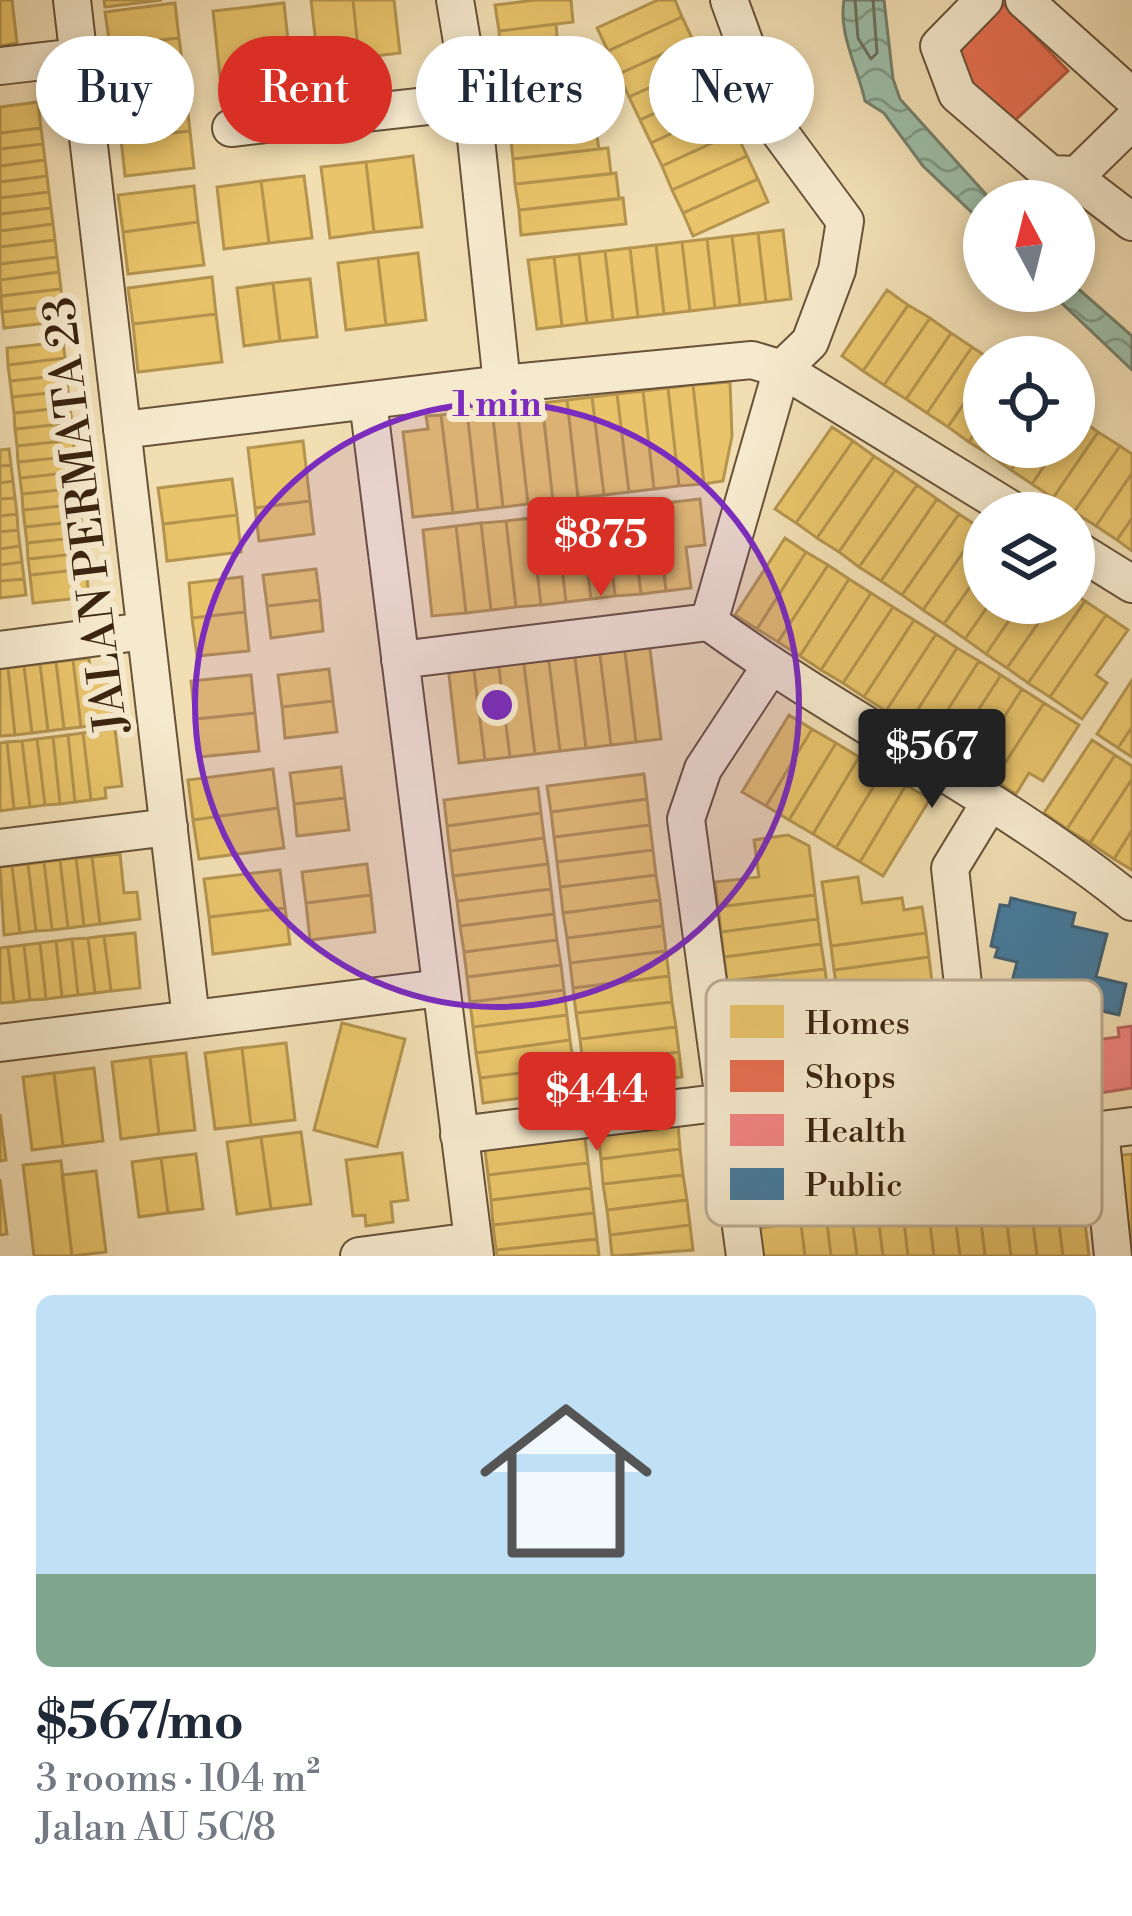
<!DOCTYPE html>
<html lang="en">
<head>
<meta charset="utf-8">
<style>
  body { margin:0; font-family:"Libre Bodoni",serif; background:#f6f6f7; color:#1f2937; height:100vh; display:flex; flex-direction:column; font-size:45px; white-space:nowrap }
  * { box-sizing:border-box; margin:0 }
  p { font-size:39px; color:#747a83 }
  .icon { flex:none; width:66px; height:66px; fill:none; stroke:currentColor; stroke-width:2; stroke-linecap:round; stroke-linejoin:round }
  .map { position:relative; height:1256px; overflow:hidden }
  .drawer { display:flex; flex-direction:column; background:#fff; flex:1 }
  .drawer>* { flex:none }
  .banner { position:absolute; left:36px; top:36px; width:1062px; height:108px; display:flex; gap:24px }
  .needle { width:78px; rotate:353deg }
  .fabs { position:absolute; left:963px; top:180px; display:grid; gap:24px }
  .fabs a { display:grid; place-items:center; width:132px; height:132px; border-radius:50%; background:#fff; box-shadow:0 6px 18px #0003; font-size:60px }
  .price { position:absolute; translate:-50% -102px; padding:0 27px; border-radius:12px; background:#d93025; color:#fff; font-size:39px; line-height:78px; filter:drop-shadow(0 3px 6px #0008) }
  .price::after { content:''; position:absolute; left:50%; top:72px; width:36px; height:27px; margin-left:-18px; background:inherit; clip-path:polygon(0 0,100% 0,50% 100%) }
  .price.active { background:#222; color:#fff }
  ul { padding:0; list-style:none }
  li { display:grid; align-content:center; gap:24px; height:636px; padding:0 36px }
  li span { display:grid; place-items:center; height:372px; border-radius:18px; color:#555 }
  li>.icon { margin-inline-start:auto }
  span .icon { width:216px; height:216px; fill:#fffc; stroke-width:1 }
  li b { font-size:51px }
  .chip { padding:0 42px; border-radius:54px; background:#fff; box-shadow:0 6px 18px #0003; font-size:42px; line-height:108px }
  .chip.active { background:#d93025; color:#fff }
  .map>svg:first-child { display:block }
  .water { fill:url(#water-waves); stroke:#757f6b; stroke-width:3 }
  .homes { fill:#e9c46a; stroke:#b4944f; stroke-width:3 }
  .shops { fill:#e76f51; stroke:#b3583e; stroke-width:3 }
  .health { fill:#f28482; stroke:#bb6760; stroke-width:3 }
  .public { fill:#457b9d; stroke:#426173; stroke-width:3 }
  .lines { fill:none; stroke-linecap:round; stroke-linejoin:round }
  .shore { stroke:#6b705c; stroke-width:3 }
  .minor-casing { stroke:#685239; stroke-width:40 }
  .minor { stroke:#f6eace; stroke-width:36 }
  .ring { fill:none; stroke:#7b2cbf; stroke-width:6 }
  .labels { text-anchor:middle; stroke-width:12; stroke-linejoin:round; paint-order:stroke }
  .street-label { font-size:45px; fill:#3a2310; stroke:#f6eace }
  .key { fill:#f6eace; stroke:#beae95; stroke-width:3 }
  .key-label { font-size:33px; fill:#3a2310 }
  .centre { fill:#7b2cbf; stroke:#f6eace; stroke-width:6 }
  .ring-label { font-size:36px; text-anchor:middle; font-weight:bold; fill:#7b2cbf; stroke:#f6eace; stroke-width:12; stroke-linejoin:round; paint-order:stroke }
</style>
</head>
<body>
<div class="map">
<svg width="1132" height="1256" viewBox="0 0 1132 1256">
  <defs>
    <pattern id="water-waves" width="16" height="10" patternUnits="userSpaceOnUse" patternTransform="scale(3)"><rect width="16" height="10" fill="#9cbda7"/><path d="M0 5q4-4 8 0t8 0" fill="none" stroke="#809987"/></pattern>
  </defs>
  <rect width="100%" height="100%" fill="#f1deb3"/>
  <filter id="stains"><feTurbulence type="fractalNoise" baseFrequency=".00167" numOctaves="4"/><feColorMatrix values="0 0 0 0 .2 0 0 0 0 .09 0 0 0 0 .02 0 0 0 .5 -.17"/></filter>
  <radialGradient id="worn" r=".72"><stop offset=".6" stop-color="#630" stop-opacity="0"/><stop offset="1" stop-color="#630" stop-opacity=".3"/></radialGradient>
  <!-- water -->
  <path class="water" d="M844,0H884L893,79L900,99L992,201H984V224L923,166L884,113L865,101C858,68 838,34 844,0Z
    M1074,285L1132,336V370L1049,291H1074Z"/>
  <!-- homes -->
  <path class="homes" d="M0,0H12L17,43L0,46Z
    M104,0H162L105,7Z
    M311,0H353L359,58L318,62Z
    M353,0H394L400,53L359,58Z
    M536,0H571L573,22L499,31L495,5Z
    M658,0H675L682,17L608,51L597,28Z
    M175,3L179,38L110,46L105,12Z
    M284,3L292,79L221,86L213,11Z
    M682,17L693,40L619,74L608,51Z
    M556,24L558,50L501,56L499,31Z
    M179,38L184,76L114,84L110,46Z
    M693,40L704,63L629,97L619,74Z
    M579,48L581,73L504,82L501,56Z
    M704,63L714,86L640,120L629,97Z
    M597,72L600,97L507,108L504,82Z
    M714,86L725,109L651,143L640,120Z
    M186,97L190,131L121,139L116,105Z
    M600,97L603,123L510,133L507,108Z
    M38,102L41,128L0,133V107Z
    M725,109L736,132L662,166L651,143Z
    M595,124L599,149L513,159L510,133Z
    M41,128L43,144L0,149V133Z
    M190,131L194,168L125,176L121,139Z
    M736,132L747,156L672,190L662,166Z
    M43,144L45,160L0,166V149Z
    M608,148L611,174L515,184L513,159Z
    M413,156L422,227L374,232L366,162Z
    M747,156L758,179L683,213L672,190Z
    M45,160L47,176L0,182V166Z
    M366,162L374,232L330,238L321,167Z
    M616,173L619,199L519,210L515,184Z
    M47,176L49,192L0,198V182Z
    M304,176L312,238L269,243L261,181Z
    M758,179L768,202L693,236L683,213Z
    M261,181L269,243L224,249L217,187Z
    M194,186L198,222L123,232L118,195Z
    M49,192L51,208L0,214V198Z
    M623,198L626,224L521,235L519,210Z
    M51,208L53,224L0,231V214Z
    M198,222L204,265L128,274L123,232Z
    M53,224L55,240L0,247V231Z
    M783,230L791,299L766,302L758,233Z
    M758,233L766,302L740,305L732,236Z
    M732,236L740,305L715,308L707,239Z
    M707,239L715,308L690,311L682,242Z
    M55,240L57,257L0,264V247Z
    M682,242L690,311L664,314L656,245Z
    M656,245L664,314L638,317L630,248Z
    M630,248L638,317L613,320L605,251Z
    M605,251L613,320L587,323L579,254Z
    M418,253L426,320L386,325L378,258Z
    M579,254L587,323L562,326L554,257Z
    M57,257L59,272L0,280V264Z
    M554,257L562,326L537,329L528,260Z
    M378,258L386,325L346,330L338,263Z
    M59,272L61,289L1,296L0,280Z
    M212,277L216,314L133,324L128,288Z
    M310,279L317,337L280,341L273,283Z
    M273,283L280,341L244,346L237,288Z
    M61,289L63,305L2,312L1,296Z
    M887,290L908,305L863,371L842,356Z
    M63,305L65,321L4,328L2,312Z
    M908,305L930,318L884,385L863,371Z
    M216,314L222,362L138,372L133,324Z
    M930,318L951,333L906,399L884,385Z
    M951,333L972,347L927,413L906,399Z
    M63,342L65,358L8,365L7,348Z
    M972,347L987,357H984V374L948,427L927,413Z
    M65,358L66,375L10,381L8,365Z
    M984,374V419L969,442L948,427Z
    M66,375L68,391L12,397L10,381Z
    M730,382L732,436L723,481L704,484L693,385Z
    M693,385L704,484L679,486L668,388Z
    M668,388L679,486L654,489L643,391Z
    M68,391L70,407L14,413L12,397Z
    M643,391L654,489L629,492L617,394Z
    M617,394L629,492L604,495L592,397Z
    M592,397L604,495L578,498L567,400Z
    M567,400L578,498L553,501L542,403Z
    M542,403L553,501L528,504L517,406Z
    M517,406L528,504L503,507L492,409Z
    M70,407L72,423L15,429L14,413Z
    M492,409L503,507L478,510L467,411Z
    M467,411L478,510L453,513L441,415Z
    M441,415L453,513L413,517L403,432L428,429L426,416Z
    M1077,417L1098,432L1053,498L1032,484L1057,447H1074Z
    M984,419V447H996L990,455L969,442Z
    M72,423L73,440L17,446L15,429Z
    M832,427L853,441L796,523L775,509Z
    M1098,432L1120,446L1074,512L1053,498Z
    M73,440L75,456L18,462L17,446Z
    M303,441L310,501L255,508L248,448Z
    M853,441L874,456L817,538L796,523Z
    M1120,446L1132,454V473L1096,526L1074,512Z
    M996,447H1026L1011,470L990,455Z
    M1026,447H1057L1032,484L1011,470Z
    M9,449L11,465L0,466V450Z
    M75,456L76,472L20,478L18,462Z
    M874,456L895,470L839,552L817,538Z
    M11,465L13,481L0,483V466Z
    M895,470L917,485L859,567L839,552Z
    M76,472L78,488L22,494L20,478Z
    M1132,473V518L1117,540L1096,526Z
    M232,479L237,515L163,524L158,488Z
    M13,481L15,498L0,499V483Z
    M917,485L937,499L881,581L859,567Z
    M78,488L80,504L23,510L22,494Z
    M15,498L17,514L0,516V499Z
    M700,499L705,545L686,547L691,588L666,591L656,504Z
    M937,499L959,514L902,595L881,581Z
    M310,501L314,534L259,541L255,508Z
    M80,504L81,521L25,527L23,510Z
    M656,504L666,591L641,594L631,507Z
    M631,507L641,594L615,596L606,510Z
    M606,510L615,596L591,599L581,512Z
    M581,512L591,599L566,602L556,515Z
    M17,514L18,530L0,532V516Z
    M959,514L980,528L923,610L902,595Z
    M237,515L241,552L167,561L163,524Z
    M556,515L566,602L541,605L531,518Z
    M531,518L541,605L516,607L506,521Z
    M1132,518V551L1117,540Z
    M81,521L83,537L27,543L25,527Z
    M506,521L516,607L491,610L481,523Z
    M481,523L491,610L466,613L456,526Z
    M456,526L466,613L432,616L423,530Z
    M980,528L984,531V567L944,624L923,610Z
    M18,530L20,546L0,549V532Z
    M83,537L85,553L28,559L27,543Z
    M785,538L806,552L757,629L735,615Z
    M20,546L22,562L0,565V549Z
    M806,552L828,565L778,642L757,629Z
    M85,553L86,569L30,575L28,559Z
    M22,562L24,579L0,581V565Z
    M828,565L849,579L800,656L778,642Z
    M984,567V603H990L965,639L944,624Z
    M86,569L89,597L33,603L30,575Z
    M316,569L320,600L267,606L263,575Z
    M242,577L245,612L192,618L189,583Z
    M24,579L26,595L0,598V581Z
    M849,579L871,593L821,670L800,656Z
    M871,593L893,607L843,683L821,670Z
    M1074,593L1085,601L1028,683L1007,668L1052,603H1074Z
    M320,600L323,631L271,638L267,606Z
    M1085,601L1106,615L1050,697L1028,683Z
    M990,603H1021L986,654L965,639Z
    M1021,603H1052L1007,668L986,654Z
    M893,607L914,620L864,697L843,683Z
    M245,612L249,651L197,656L192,618Z
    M1106,615L1128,630L1096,675L1107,683L1082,719L1050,697Z
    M914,620L936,634L886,711L864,697Z
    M936,634L957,648L908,725L886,711Z
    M649,641L661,739L636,742L624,644Z
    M624,644L636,742L611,745L599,647Z
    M599,647L611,745L586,748L574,650Z
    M957,648L979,661L929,739L908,725Z
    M574,650L586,748L560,751L548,654Z
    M548,654L560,751L535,754L523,657Z
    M523,657L535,754L510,757L498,660Z
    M89,658L90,673L107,671L113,723L81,727L73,660Z
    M73,660L81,727L64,729L56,662Z
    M498,660L510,757L485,760L473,663Z
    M979,661L1001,675L951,752L929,739Z
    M56,662L64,729L48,731L40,664Z
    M473,663L485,760L459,763L448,666Z
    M40,664L48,731L32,733L24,666Z
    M24,666L32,733L15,735L8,668Z
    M8,668L15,735L0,736V669Z
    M329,669L333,701L282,707L278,675Z
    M251,675L255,713L195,719L191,681Z
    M1001,675L1022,689L973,766L951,752Z
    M1132,680V727L1118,748L1097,734Z
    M1022,689L1044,703L994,780L973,766Z
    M333,701L337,732L285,738L282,707Z
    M1044,703L1079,725L1043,781L1029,773L1016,794L994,780Z
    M255,713L259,751L199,757L195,719Z
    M789,715L812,729L766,806L742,792Z
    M1132,727V757L1118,748Z
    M115,729L122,786L105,788L106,798L91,800L83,733Z
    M812,729L836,743L789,820L766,806Z
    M83,733L91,800L75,802L68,735Z
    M68,735L75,802L60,804L53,737Z
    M53,737L60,804L45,805L37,739Z
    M37,739L45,805L30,807L22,741Z
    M1092,740L1115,755L1067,829L1044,813Z
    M22,741L30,807L14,809L7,742Z
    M7,742L14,809L0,811V743Z
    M836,743L859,757L813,834L789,820Z
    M1115,755L1132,766V779L1090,843L1067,829Z
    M859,757L883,771L836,848L813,834Z
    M341,767L345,798L294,804L290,773Z
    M273,769L278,808L193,820L188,780Z
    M883,771L906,785L860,862L836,848Z
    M644,774L647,799L551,812L547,786Z
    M1132,779V830L1114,859L1090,843Z
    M906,785L930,799L883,876L860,862Z
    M538,788L541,813L447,826L444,800Z
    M345,798L349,830L297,836L294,804Z
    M647,799L650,825L554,837L551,812Z
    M278,808L284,848L199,859L193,820Z
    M541,813L544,838L450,851L447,826Z
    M650,825L653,850L557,862L554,837Z
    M1132,830V870L1114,859Z
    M788,835L809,846L815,895L718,907L715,882L759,877L754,840Z
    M544,838L548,864L453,876L450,851Z
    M653,850L656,875L560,887L557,862Z
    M120,854L124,893L137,892L140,919L100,924L92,857Z
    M92,857L100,924L84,926L76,858Z
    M76,858L84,926L68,928L60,860Z
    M60,860L68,928L52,930L44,862Z
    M44,862L52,930L36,931L28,864Z
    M28,864L36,931L20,933L12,866Z
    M367,864L371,895L306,903L302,872Z
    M548,864L551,889L457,901L453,876Z
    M12,866L20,933L4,935L0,867Z
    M280,870L285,908L209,917L204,879Z
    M656,875L660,900L563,913L560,887Z
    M858,877L862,903L902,898L904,910L922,907L926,933L831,946L822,882Z
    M551,889L554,914L460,926L457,901Z
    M371,895L375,932L310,940L306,903Z
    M815,895L818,919L721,932L718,907Z
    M660,900L663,926L567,938L563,913Z
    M285,908L290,944L213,954L209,917Z
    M554,914L557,940L464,952L460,926Z
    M818,919L821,944L724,957L721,932Z
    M663,926L666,951L570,963L567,938Z
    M135,933L140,988L111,991L104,936Z
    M926,933L929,957L834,970L831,946Z
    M104,936L111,991L95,993L88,938Z
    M88,938L95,993L78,995L72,939Z
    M72,939L78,995L62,997L56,941Z
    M557,940L561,965L467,977L464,952Z
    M56,941L62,997L46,999L40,943Z
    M40,943L46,999L30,1000L24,945Z
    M821,944L825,969L727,981L724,957Z
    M24,945L30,1000L14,1002L8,947Z
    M8,947L14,1002L0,1003V948Z
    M666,951L669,976L573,988L570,963Z
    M929,957L932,983L838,996L834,970Z
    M561,965L564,990L470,1002L467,977Z
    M825,969L828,993L730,1006L727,981Z
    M669,976L672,1002L576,1013L573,988Z
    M564,990L567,1015L473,1027L470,1002Z
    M672,1002L676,1027L580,1039L576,1013Z
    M567,1015L570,1040L476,1053L473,1027Z
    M342,1023L405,1039L377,1147L314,1130Z
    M676,1027L679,1052L583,1064L580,1039Z
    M570,1040L574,1066L480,1078L476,1053Z
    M286,1043L295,1120L251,1125L242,1048Z
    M242,1048L251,1125L215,1129L205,1053Z
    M679,1052L682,1077L586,1089L583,1064Z
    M186,1053L195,1130L159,1134L150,1057Z
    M150,1057L159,1134L121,1139L112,1062Z
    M574,1066L577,1091L483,1103L480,1078Z
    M94,1068L103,1141L63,1146L54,1073Z
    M54,1073L63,1146L32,1150L23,1077Z
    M0,1114L6,1160L0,1161Z
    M678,1124L680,1149L601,1159L598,1134Z
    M301,1132L311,1204L271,1209L261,1137Z
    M261,1137L271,1209L237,1214L227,1142Z
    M585,1138L588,1163L488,1175L485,1150Z
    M680,1149L683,1175L603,1184L601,1159Z
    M402,1153L408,1200L391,1202L393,1222L366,1226L365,1215L353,1216L346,1160Z
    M196,1154L203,1209L168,1213L161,1158Z
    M1132,1154V1255H1126L1114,1156Z
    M161,1158L168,1213L139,1217L132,1162Z
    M61,1161L72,1256H34L23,1165Z
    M588,1163L591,1188L491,1200L488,1175Z
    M1078,1166L1089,1256H1063L1052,1169Z
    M1052,1169L1063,1256H1037L1027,1172Z
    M96,1171L106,1252L72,1256L62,1175Z
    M1027,1172L1037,1256H1011L1001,1176Z
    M683,1175L687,1200L607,1210L603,1184Z
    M1001,1176L1011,1256H985L976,1179Z
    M0,1179L7,1234L0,1235Z
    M976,1179L985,1256H960L951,1182Z
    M951,1182L960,1256H934L925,1185Z
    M925,1185L934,1256H908L900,1188Z
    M591,1188L594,1213L493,1225L491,1200Z
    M900,1188L908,1256H883L875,1191Z
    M875,1191L883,1256H857L849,1194Z
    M849,1194L857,1256H831L824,1197Z
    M824,1197L831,1256H805L798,1200Z
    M687,1200L690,1225L610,1235L607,1210Z
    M798,1200L805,1256H763L759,1228L776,1226L773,1204Z
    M594,1213L597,1239L496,1250L493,1225Z
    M690,1225L693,1250L612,1256L610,1235Z
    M597,1239L599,1256H497L496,1250Z"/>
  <!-- shops -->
  <path class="shops" d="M1004,4L1068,71L1010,125L947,58Z"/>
  <!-- health -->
  <path class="health" d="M1132,1026V1088L1093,1094L1086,1041L1119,1037L1118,1028Z"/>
  <!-- public -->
  <path class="public" d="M1011,898L1075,913L1072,926L1107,934L1096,977L1126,984L1119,1015L1010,990L1017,962L995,957L998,948L991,946L1000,905L1009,906Z"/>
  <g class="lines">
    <!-- shore -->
    <path class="shore" d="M855,0L858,38L871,59L877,53L873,0"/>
    <defs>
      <path id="minor" d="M72,0L191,1019
        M455,0L472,101L502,384
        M984,0L939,46L957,94L1050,174L1077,175L1132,121
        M1024,0L1132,97
        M0,66L78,57
        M231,128L472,101
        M1077,175L1085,186L1132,222
        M368,401L475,1256
        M122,430L502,384L752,360L782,369L1017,513
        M1074,548L1132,584
        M709,622L782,369L810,342L837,270L845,221L775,126L729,0
        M0,650L145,631
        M400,660L709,622C845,721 1001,796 1132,902
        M0,848L169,827
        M0,1043L441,988
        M1100,1130L1113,1256
        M459,1135L725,1102
        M981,1145L950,868L989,804
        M735,1177L1132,1126
        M359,1256L473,1241
        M745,1256L686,819L703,769L770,667"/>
    </defs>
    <!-- minor casing -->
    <use href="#minor" class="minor-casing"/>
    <!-- minor -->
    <use href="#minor" class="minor"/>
  </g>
  <!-- distance rings -->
  <circle cx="497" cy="705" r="302" fill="#7b2cbf" fill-opacity=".12"/>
  <circle class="ring" cx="497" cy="705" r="302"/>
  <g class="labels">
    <!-- street labels -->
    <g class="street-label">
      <text transform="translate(84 515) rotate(-97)" y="16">JALAN PERMATA 23</text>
    </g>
  </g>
  <!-- legend -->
  <rect x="706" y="980" width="396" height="246" rx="18" class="key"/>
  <rect x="730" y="1005" width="54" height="33" fill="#e9c46a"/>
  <rect x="730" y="1060" width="54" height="32" fill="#e76f51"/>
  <rect x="730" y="1114" width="54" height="32" fill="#f28482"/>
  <rect x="730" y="1168" width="54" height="32" fill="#457b9d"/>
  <g class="key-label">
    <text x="805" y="1034">Homes</text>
    <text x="805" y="1088">Shops</text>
    <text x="805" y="1142">Health</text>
    <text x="805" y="1196">Public</text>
  </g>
  <circle cx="497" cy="705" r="18" class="centre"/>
  <g class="ring-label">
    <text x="497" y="416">1 min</text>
  </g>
  <rect width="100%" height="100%" filter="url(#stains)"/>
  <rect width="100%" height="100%" fill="url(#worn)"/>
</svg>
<div class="fabs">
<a><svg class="needle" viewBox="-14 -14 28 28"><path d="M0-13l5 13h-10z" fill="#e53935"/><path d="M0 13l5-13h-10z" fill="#747a83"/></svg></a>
<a><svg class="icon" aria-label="locate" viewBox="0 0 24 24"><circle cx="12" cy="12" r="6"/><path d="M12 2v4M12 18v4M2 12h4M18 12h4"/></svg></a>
<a><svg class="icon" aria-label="layers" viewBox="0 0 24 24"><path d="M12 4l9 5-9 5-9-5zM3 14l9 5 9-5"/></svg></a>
</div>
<b class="price" style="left:601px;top:599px">$875</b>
<b class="price active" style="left:932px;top:811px">$567</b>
<b class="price" style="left:597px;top:1154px">$444</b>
<div class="banner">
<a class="chip">Buy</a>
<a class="chip active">Rent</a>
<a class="chip">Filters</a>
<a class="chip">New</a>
</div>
</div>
<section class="drawer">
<ul>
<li><span style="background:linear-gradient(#bfe0f5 75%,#7fa58c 0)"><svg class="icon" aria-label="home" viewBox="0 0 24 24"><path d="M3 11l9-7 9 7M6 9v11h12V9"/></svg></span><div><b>$567/mo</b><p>3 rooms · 104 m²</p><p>Jalan AU 5C/8</p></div></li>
</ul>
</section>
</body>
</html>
